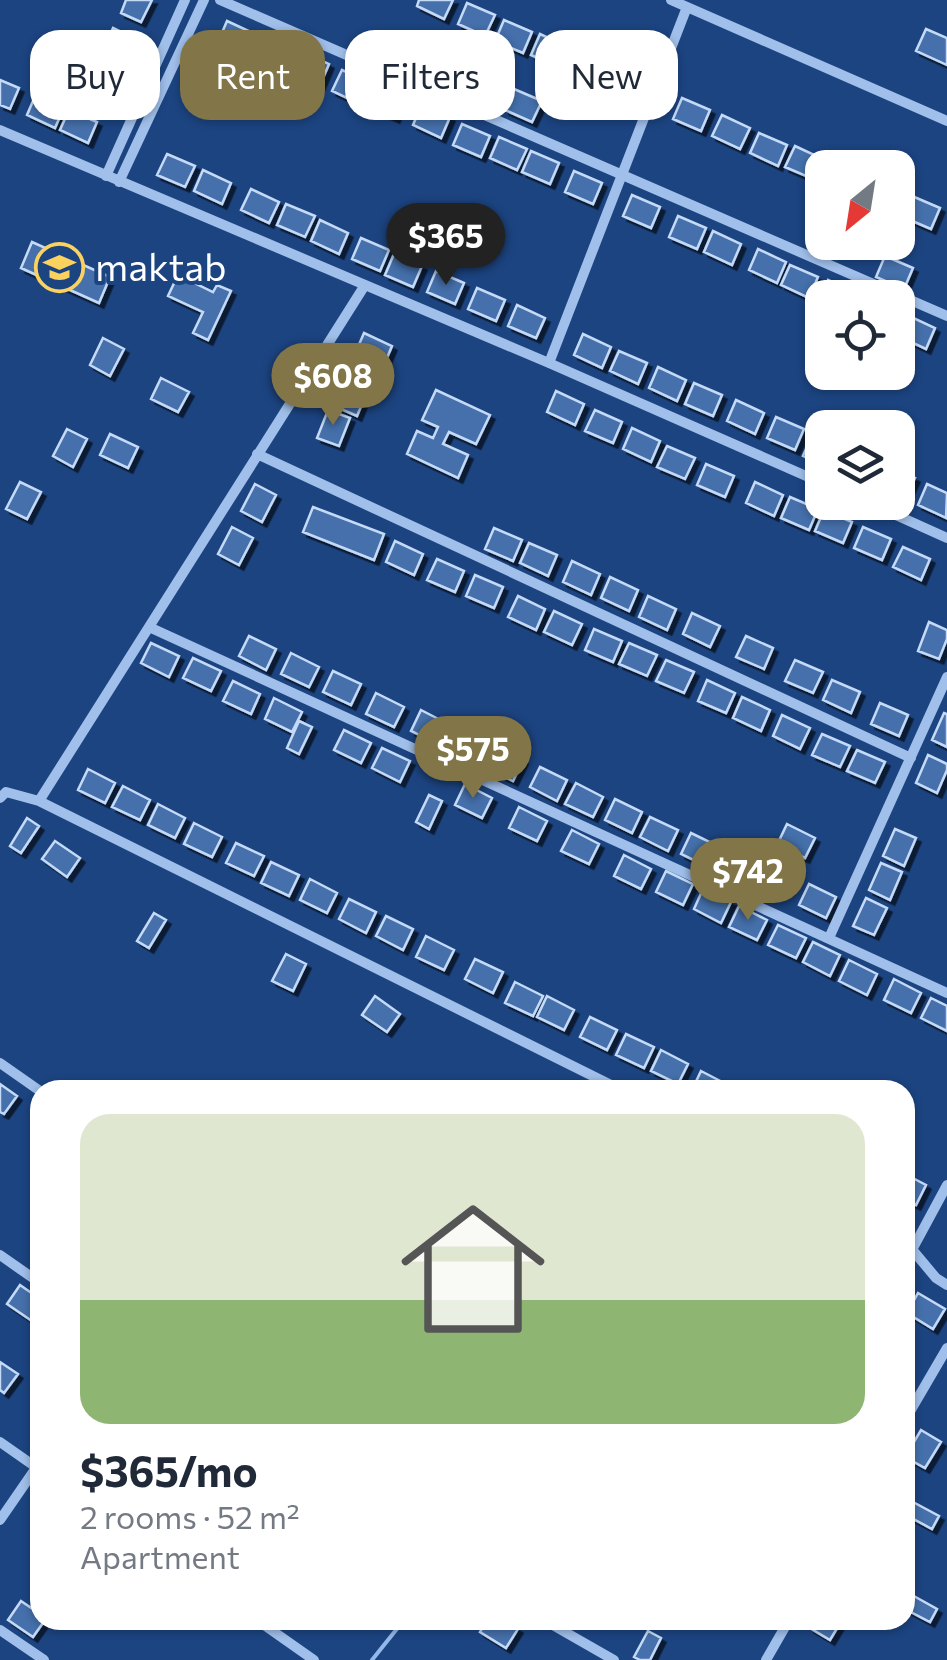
<!DOCTYPE html>
<html lang="en">
<head>
<meta charset="utf-8">
<style>
  body { margin:0; font-family:Commissioner,sans-serif; background:#f6f6f7; color:#1f2937; height:100vh; display:flex; flex-direction:column; font-size:38px; white-space:nowrap }
  * { box-sizing:border-box; margin:0 }
  p { font-size:32px; color:#747a83 }
  .icon { flex:none; width:55px; height:55px; fill:none; stroke:currentColor; stroke-width:2; stroke-linecap:round; stroke-linejoin:round }
  .map { position:relative; flex:1; overflow:hidden }
  .side { position:absolute; left:30px; top:1080px; width:885px; height:550px; display:flex; flex-direction:column; background:#fff; border-radius:30px; box-shadow:0 2px 8px #0004 }
  .side>* { flex:none }
  .hud { position:absolute; left:30px; top:30px; width:888px; height:90px; display:flex; gap:20px }
  .needle { width:65px; rotate:210deg }
  .fabs { position:absolute; left:805px; top:150px; display:grid; gap:20px }
  .fabs a { display:grid; place-items:center; width:110px; height:110px; border-radius:20px; background:#fff; box-shadow:0 2px 8px #0004; font-size:50px }
  .price { position:absolute; translate:-50% -85px; padding:0 22px; border-radius:35px; background:#827548; color:#fff; font-size:32px; line-height:65px; filter:drop-shadow(0 2px 5px #0008) }
  .price::after { content:''; position:absolute; left:50%; top:60px; width:30px; height:22px; margin-left:-15px; background:inherit; clip-path:polygon(0 0,100% 0,50% 100%) }
  .price.selected { background:#222; color:#fff }
  ul { padding:0; list-style:none }
  li { display:grid; align-content:center; gap:20px; height:530px; padding:0 50px }
  li+li { border-top:2px solid #e0e1e3 }
  li span { display:grid; place-items:center; height:310px; border-radius:30px; color:#555 }
  li>.icon { margin-inline-start:auto }
  span .icon { width:180px; height:180px; fill:#fffc; stroke-width:1 }
  li b { font-size:42px }
  .chip { padding:0 35px; border-radius:30px; background:#fff; box-shadow:0 2px 8px #0004; font-size:35px; line-height:90px }
  .chip.selected { background:#827548; color:#fff }
  .map>svg:first-child { display:block }
  .lines { fill:none; stroke-linecap:round; stroke-linejoin:round }
  .stream { stroke:#93b9ec; stroke-width:4 }
  .building { fill:#446fab; stroke:#c4daf7; stroke-width:2.5; filter:url(#shadow) }
  .minor { stroke:#a0bfea; stroke-width:10 }
  .labels { text-anchor:middle; stroke-width:8; stroke-linejoin:round; paint-order:stroke }
  .poi-label { font-size:38px; fill:#fff; stroke:#1c4481; text-anchor:start }
</style>
</head>
<body>
<div class="map">
<svg width="947" height="1660" viewBox="0 0 947 1660">
  <defs>
    <filter id="shadow"><feDropShadow dx="4.5" dy="4.5" stdDeviation="0" flood-color="#0009"/></filter>
  </defs>
  <rect width="100%" height="100%" fill="#1c4481"/>
  <g class="lines">
    <!-- stream -->
    <path class="stream" d="M372,1660L404,1620"/>
  </g>
  <!-- building -->
  <path class="building" d="M126,0H152L141,22L121,13Z
    M419,0H453L444,19L417,6Z
    M467,3L495,15L485,36L458,24Z
    M504,20L532,32L523,53L495,41Z
    M227,21L255,34L246,54L218,42Z
    M113,28L134,38L122,65L101,56Z
    M926,29L947,38V65L916,51Z
    M540,34L568,47L558,67L531,55Z
    M263,36L291,49L282,70L254,57Z
    M301,51L329,64L320,85L292,72Z
    M578,53L606,65L597,86L569,74Z
    M616,65L644,78L635,99L607,86Z
    M342,70L370,83L360,104L332,91Z
    M0,80L19,88L10,109L0,105Z
    M376,85L404,97L395,118L367,106Z
    M514,89L542,101L532,122L505,110Z
    M36,94L64,107L55,128L27,115Z
    M682,98L710,110L701,131L673,119Z
    M422,104L450,117L441,138L413,125Z
    M69,110L97,122L88,143L60,130Z
    M722,115L750,128L740,149L712,136Z
    M462,124L490,136L481,157L453,145Z
    M759,133L787,145L778,166L750,153Z
    M499,137L527,149L517,170L490,158Z
    M795,146L823,159L813,179L785,167Z
    M531,151L559,163L550,184L522,172Z
    M167,154L195,166L185,187L157,175Z
    M203,170L231,183L222,204L194,191Z
    M574,171L602,183L593,204L565,192Z
    M251,189L279,202L269,223L241,210Z
    M632,195L660,207L651,228L623,216Z
    M912,196L940,208L931,229L903,217Z
    M286,204L315,216L305,237L277,225Z
    M678,216L706,228L697,249L669,237Z
    M320,220L348,233L339,254L311,241Z
    M713,231L741,244L732,265L704,252Z
    M361,238L389,250L380,271L352,259Z
    M32,242L110,277L99,303L21,268Z
    M758,249L786,262L777,283L749,270Z
    M394,254L422,266L413,287L385,275Z
    M885,256L913,268L904,289L876,277Z
    M790,265L818,277L809,298L781,285Z
    M436,271L464,283L455,304L427,292Z
    M178,275L213,292L217,285L231,291L208,340L193,333L203,312L168,296Z
    M828,280L856,293L854,298H822V303L819,301Z
    M477,288L505,300L496,321L468,309Z
    M517,305L545,318L536,338L508,326Z
    M907,315L935,328L926,349L898,336Z
    M364,333L392,346L383,367L355,354Z
    M583,334L611,347L602,368L574,355Z
    M103,338L124,349L110,376L90,365Z
    M619,351L647,363L638,384L610,371Z
    M658,367L686,380L677,401L649,388Z
    M161,378L189,392L178,412L151,399Z
    M694,383L722,395L713,416L685,404Z
    M321,387L362,404L357,416L316,398Z
    M436,390L490,415L476,444L449,432L443,444L468,455L458,478L407,454L417,431L433,438L438,427L422,420Z
    M556,391L584,404L575,425L547,412Z
    M736,400L764,413L755,434L727,421Z
    M328,410L350,418L339,446L317,438Z
    M595,410L622,422L613,443L585,431Z
    M776,417L804,429L795,450L767,438Z
    M632,428L660,441L651,462L623,449Z
    M67,429L87,439L73,467L53,456Z
    M110,434L138,447L128,468L100,455Z
    M812,435L822,440V465L803,456Z
    M667,446L695,458L685,479L657,467Z
    M706,464L734,476L725,497L697,485Z
    M898,471L915,478L905,499L898,496Z
    M20,482L41,492L27,519L6,509Z
    M755,482L783,495L774,516L746,503Z
    M255,484L276,495L262,522L241,511Z
    M927,484L947,493L946,518L918,505Z
    M790,497L818,509L809,530L781,518Z
    M313,507L384,534L374,560L303,532Z
    M824,510L852,522L843,543L815,531Z
    M232,527L253,538L239,565L218,554Z
    M863,527L891,539L882,560L854,548Z
    M494,528L522,540L513,561L485,549Z
    M395,541L423,554L414,575L386,562Z
    M529,543L557,555L548,576L520,563Z
    M903,547L930,559L921,580L893,567Z
    M437,559L464,571L455,592L427,580Z
    M572,561L600,574L591,595L563,582Z
    M475,575L503,587L494,608L466,596Z
    M610,577L638,590L629,611L601,598Z
    M518,596L545,609L536,630L508,617Z
    M648,596L676,609L667,630L639,617Z
    M554,611L582,624L572,645L544,632Z
    M692,613L720,626L710,647L683,634Z
    M929,622L947,630V639L939,659L918,651Z
    M594,629L622,641L613,662L585,650Z
    M249,636L276,649L266,670L239,656Z
    M746,636L773,648L764,669L736,657Z
    M151,643L179,656L169,677L141,663Z
    M629,643L657,655L647,676L619,664Z
    M291,653L319,667L309,687L281,674Z
    M193,658L221,671L211,691L183,678Z
    M666,660L694,672L684,693L656,681Z
    M795,660L823,672L813,693L785,681Z
    M333,671L361,684L351,705L323,692Z
    M707,680L735,693L726,713L698,701Z
    M832,680L860,692L851,713L823,700Z
    M233,681L260,694L251,714L223,701Z
    M376,693L404,707L394,727L366,714Z
    M742,697L770,710L761,731L733,718Z
    M274,698L302,712L292,732L265,719Z
    M880,703L908,715L899,736L871,724Z
    M421,710L448,724L438,744L411,731Z
    M944,713L947,714V747L932,740Z
    M782,715L810,728L800,749L773,736Z
    M299,721L312,727L299,754L287,748Z
    M458,728L485,742L475,762L448,749Z
    M344,730L371,743L361,763L334,750Z
    M822,734L850,746L840,767L812,755Z
    M495,747L523,760L513,781L485,767Z
    M382,748L410,761L400,782L372,768Z
    M857,750L885,762L875,783L847,771Z
    M928,755L947,764V770L937,793L916,783Z
    M540,767L567,780L557,801L530,787Z
    M88,769L115,783L105,803L78,790Z
    M576,783L603,797L593,817L565,804Z
    M465,784L492,798L482,818L455,805Z
    M123,786L150,800L140,820L112,807Z
    M429,795L442,801L429,829L416,822Z
    M615,799L642,812L632,833L605,820Z
    M158,804L185,818L175,838L148,825Z
    M519,807L547,821L537,841L509,828Z
    M650,817L678,830L668,851L640,837Z
    M27,818L39,826L21,853L10,846Z
    M194,823L222,837L212,857L184,844Z
    M787,824L815,838L805,858L777,845Z
    M895,829L916,838L904,866L883,856Z
    M572,830L599,844L589,864L561,851Z
    M691,833L718,846L708,867L681,854Z
    M55,841L80,858L67,877L42,859Z
    M236,843L264,856L254,876L226,863Z
    M730,847L758,860L748,881L720,867Z
    M624,855L651,869L641,889L614,876Z
    M271,862L299,875L289,896L261,883Z
    M881,863L902,872L890,900L869,890Z
    M666,871L693,884L683,905L656,892Z
    M310,879L337,893L327,913L300,900Z
    M809,884L836,897L826,918L799,905Z
    M703,889L731,902L721,923L694,909Z
    M866,898L887,908L874,935L853,926Z
    M349,899L376,912L366,933L339,919Z
    M739,906L767,920L757,940L729,927Z
    M154,913L166,920L149,948L137,941Z
    M386,916L413,929L403,950L376,936Z
    M778,925L806,938L796,958L768,945Z
    M426,936L454,950L444,970L416,957Z
    M813,942L840,955L830,976L803,962Z
    M286,954L306,964L293,991L272,981Z
    M475,959L503,972L493,993L465,979Z
    M849,960L877,974L867,995L839,981Z
    M894,979L921,993L911,1013L884,1000Z
    M515,982L543,996L533,1016L505,1003Z
    M375,996L400,1014L387,1032L362,1015Z
    M547,996L574,1010L564,1030L537,1017Z
    M931,998L947,1006V1031L921,1018Z
    M590,1017L617,1030L607,1050L580,1037Z
    M626,1034L654,1047L644,1068L616,1055Z
    M661,1050L688,1064L678,1084L651,1071Z
    M701,1071L728,1085L726,1090H692Z
    M0,1084L17,1096L4,1114L0,1112Z
    M905,1174L926,1185L916,1205L905,1200Z
    M20,1285L40,1299V1310L32,1321L7,1304Z
    M918,1293L945,1309L933,1329L907,1313Z
    M0,1362L18,1374L4,1393L0,1390Z
    M921,1430L941,1442L925,1468L905,1457Z
    M913,1502L939,1516L932,1529L906,1515Z
    M912,1595L937,1609L930,1622L905,1609Z
    M21,1601L40,1614V1620H45L33,1637L8,1620Z
    M487,1620H503L518,1629L506,1648L480,1632Z
    M815,1620H842L830,1640L810,1628Z
    M648,1631L661,1638L650,1660H640L634,1657Z"/>
  <g class="lines">
    <!-- minor -->
    <path class="minor" d="M220,0L947,316
      M671,0L947,121
      M0,130L549,363L822,483
      M106,176L185,0
      M119,182L204,0
      M549,363L687,7
      M257,454L911,758
      M867,502L947,538
      M149,627L947,993
      M0,798L6,792L39,801L621,1090
      M39,801L365,285
      M829,938L947,677
      M0,1063L40,1091
      M905,1241L936,1278L947,1285
      M913,1248L947,1185
      M0,1255L40,1283
      M905,1420L947,1348
      M0,1442L40,1470
      M0,1520L40,1462
      M257,1620L314,1660
      M544,1620L614,1660
      M0,1630L44,1660
      M766,1660L789,1620"/>
  </g>
  <!-- icons -->
  <defs>
    <symbol id="school-ring" viewBox="-11 -11 22 22"><circle r="9.5" fill="#1c4481" stroke="#fad25d" stroke-width="1.5"/><path d="M0-5L7-2L0 1L-7-2ZM-4 1L0 2.5L4 1V4Q0 6-4 4Z" fill="#fad25d"/></symbol>
  </defs>
  <g fill-rule="evenodd">
    <use href="#school-ring" x="32" y="240" width="55" height="55"/>
  </g>
  <g class="labels">
    <!-- poi labels -->
    <g class="poi-label">
      <text x="95" y="281">maktab</text>
    </g>
  </g>
</svg>
<div class="fabs">
<a><svg class="needle" viewBox="-14 -14 28 28"><path d="M0-13l5 13h-10z" fill="#e53935"/><path d="M0 13l5-13h-10z" fill="#747a83"/></svg></a>
<a><svg class="icon" aria-label="locate" viewBox="0 0 24 24"><circle cx="12" cy="12" r="6"/><path d="M12 2v4M12 18v4M2 12h4M18 12h4"/></svg></a>
<a><svg class="icon" aria-label="layers" viewBox="0 0 24 24"><path d="M12 4l9 5-9 5-9-5zM3 14l9 5 9-5"/></svg></a>
</div>
<b class="price selected" style="left:446px;top:288px">$365</b>
<b class="price" style="left:333px;top:428px">$608</b>
<b class="price" style="left:473px;top:801px">$575</b>
<b class="price" style="left:748px;top:923px">$742</b>
<div class="hud">
<a class="chip">Buy</a>
<a class="chip selected">Rent</a>
<a class="chip">Filters</a>
<a class="chip">New</a>
</div>
<section class="side">
<ul>
<li><span style="background:linear-gradient(#dfe7d0 60%,#8fb573 0)"><svg class="icon" aria-label="home" viewBox="0 0 24 24"><path d="M3 11l9-7 9 7M6 9v11h12V9"/></svg></span><div><b>$365/mo</b><p>2 rooms · 52 m²</p><p>Apartment</p></div></li>
</ul>
</section>
</div>
</body>
</html>
